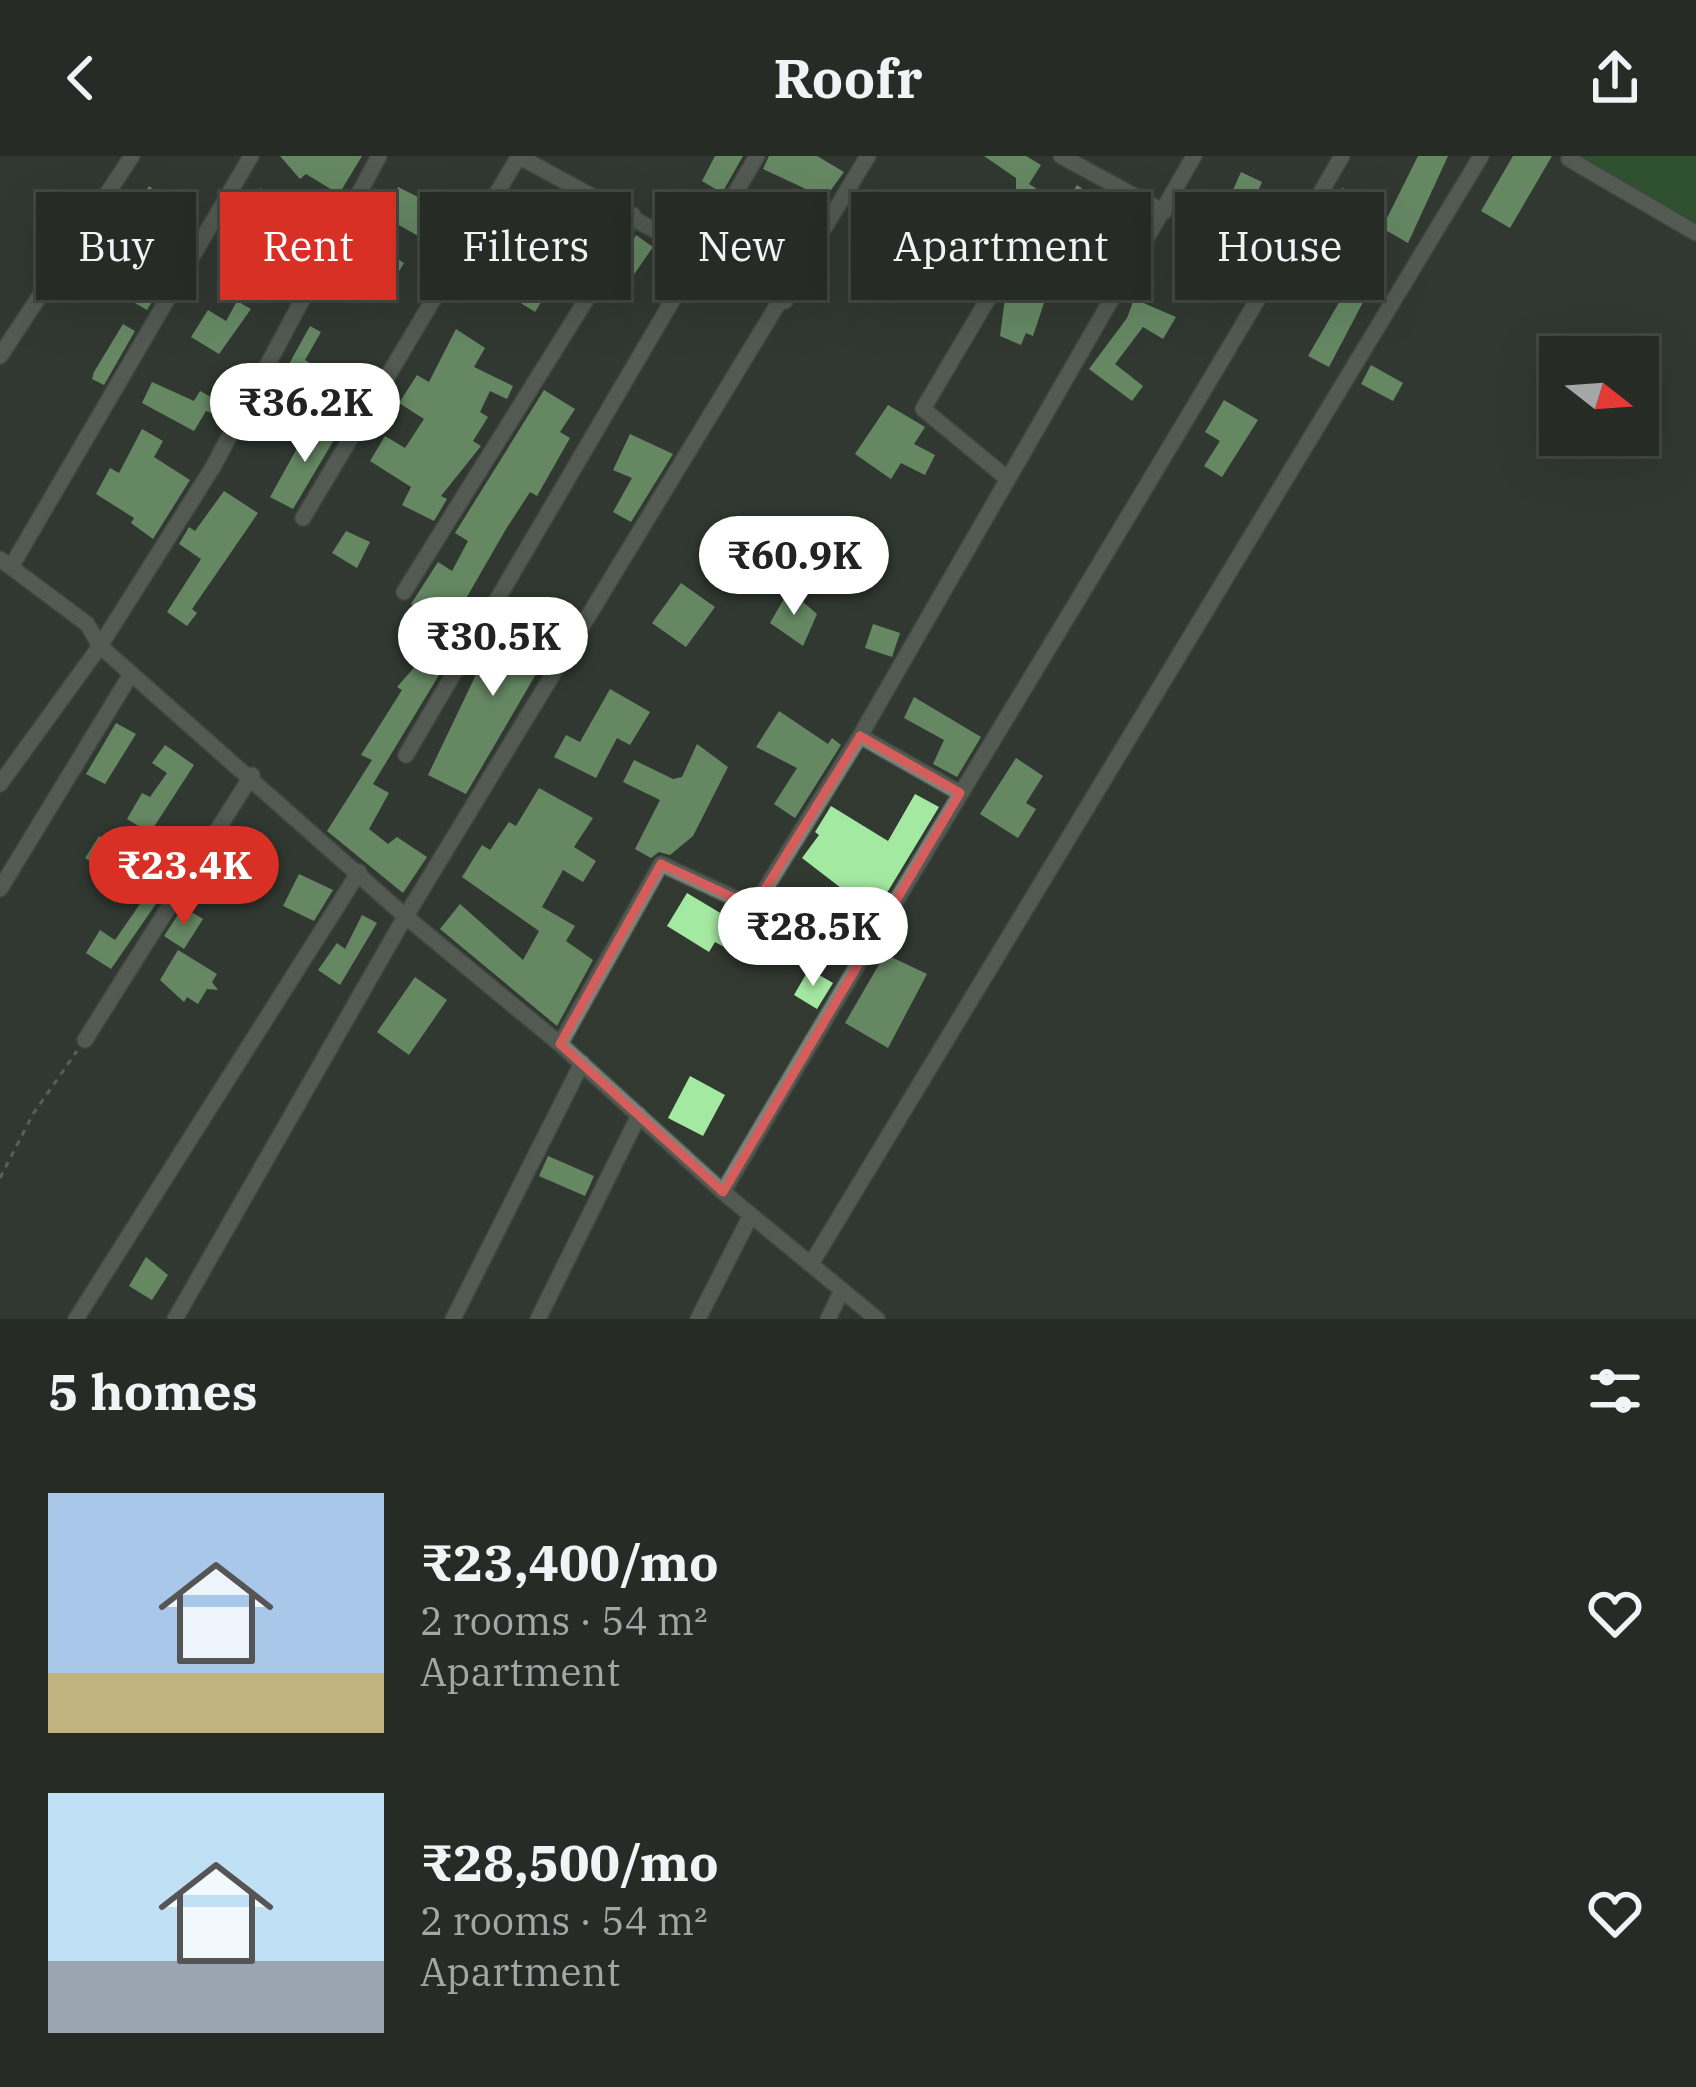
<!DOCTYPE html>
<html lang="en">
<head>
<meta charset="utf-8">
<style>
  body { margin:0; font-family:"IBM Plex Serif",serif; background:#2e332d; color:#f1f3f6; height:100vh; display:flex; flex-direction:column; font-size:45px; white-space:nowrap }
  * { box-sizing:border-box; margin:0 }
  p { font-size:39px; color:#a4a7a7 }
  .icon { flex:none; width:66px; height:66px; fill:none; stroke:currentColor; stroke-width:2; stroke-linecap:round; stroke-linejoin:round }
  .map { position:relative; height:1163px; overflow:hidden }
  .sheet { display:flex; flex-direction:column; background:#262b25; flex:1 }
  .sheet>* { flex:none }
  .guide { position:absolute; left:36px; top:36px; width:1626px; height:108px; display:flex; gap:24px }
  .needle { width:78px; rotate:107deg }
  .controls { position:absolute; left:1539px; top:180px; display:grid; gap:24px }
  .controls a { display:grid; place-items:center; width:120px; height:120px; border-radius:0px; background:#262b25; box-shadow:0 12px 48px #0002,0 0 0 3px #424742; font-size:60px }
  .price { position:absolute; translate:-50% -102px; padding:0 27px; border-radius:42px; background:#fff; color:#222; font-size:39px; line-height:78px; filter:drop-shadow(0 3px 6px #0008) }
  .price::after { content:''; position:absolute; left:50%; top:72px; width:36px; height:27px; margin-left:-18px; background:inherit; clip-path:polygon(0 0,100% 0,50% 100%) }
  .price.on { background:#d93025; color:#fff }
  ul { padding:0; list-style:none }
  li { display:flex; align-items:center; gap:36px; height:300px; padding:0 48px }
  li span { display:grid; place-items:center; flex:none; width:336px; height:240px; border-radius:0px; color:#555 }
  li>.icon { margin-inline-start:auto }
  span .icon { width:144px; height:144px; fill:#fffc; stroke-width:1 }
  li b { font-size:51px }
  h2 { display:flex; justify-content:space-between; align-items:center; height:144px; padding:0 48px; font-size:51px }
  .pill { padding:0 42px; border-radius:0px; background:#262b25; box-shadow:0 12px 48px #0002,0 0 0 3px #424742; font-size:42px; line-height:108px }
  .pill.on { background:#d93025; color:#fff }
  header { display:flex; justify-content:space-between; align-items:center; height:156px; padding:0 48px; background:#262b25; font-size:54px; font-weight:700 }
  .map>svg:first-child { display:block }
  .forest { fill:#2c6e2c }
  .building { fill:#a4e9a1 }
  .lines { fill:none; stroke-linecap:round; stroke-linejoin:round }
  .street-casing { stroke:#515751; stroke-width:18 }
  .path { stroke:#898f88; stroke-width:3; stroke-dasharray:6 6; stroke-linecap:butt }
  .street { stroke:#7b847a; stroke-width:15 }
  .marked { fill:none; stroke:#d55d5b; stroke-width:9; stroke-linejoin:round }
</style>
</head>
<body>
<header><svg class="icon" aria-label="back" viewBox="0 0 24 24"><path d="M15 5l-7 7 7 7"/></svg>Roofr<svg class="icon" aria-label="share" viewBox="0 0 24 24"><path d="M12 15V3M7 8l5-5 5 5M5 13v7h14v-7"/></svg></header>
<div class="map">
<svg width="1696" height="1163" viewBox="0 0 1696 1163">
  <rect width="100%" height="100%" fill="#323931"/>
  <!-- forest -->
  <path class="forest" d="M1570,0H1696V73Z"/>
  <!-- building -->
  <path class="building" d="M280,0H362L339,38L306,18L300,23Z
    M715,0H743L722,37L702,25Z
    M769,0H817L844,16L825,42L763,13Z
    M984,0H1026L1041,9L1029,28L1042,36L1037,44L1016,35V22Z
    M1418,0H1448L1408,87L1382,72Z
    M1513,0H1552L1510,72L1481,55Z
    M1241,16L1262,26L1252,49L1284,68L1256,116L1227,104L1230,97L1184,70L1194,47L1211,54L1218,35L1229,43Z
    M1077,29L1094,41L1098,34L1144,59L1128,89L1069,58V42Z
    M149,30L175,52L159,72L139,48Z
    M398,31L438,51L420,81L385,61Z
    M260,32L286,47L279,59L269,53L250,72L235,57L252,47Z
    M1342,32L1365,41L1348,82L1325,69Z
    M561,42L594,60L535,156L505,137L524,107L487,78L499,57L539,80Z
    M636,79L653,91L628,127L616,119Z
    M379,91L404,107L388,134L364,120Z
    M157,97L175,107L147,154L123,140Z
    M1366,100L1382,110L1329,211L1308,200Z
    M1017,121L1047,138L1033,180L1026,177L1021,189L1000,180L1005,142Z
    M1134,143L1176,161L1163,183L1143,171L1115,208L1143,230L1132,245L1089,213L1127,162Z
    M237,145L251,153L219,198L191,181L208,154L226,165Z
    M123,168L135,175L104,229L92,223L94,216Z
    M310,170L321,176L305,204L316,211L311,225L297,218L293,224L283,219Z
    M456,173L485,192L474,211L513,230L507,243L490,235L480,256L488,261L473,285L481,290L441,340L447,343L434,365L402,349L411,331L370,305L385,280L405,292L424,263L399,247L417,219L429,226Z
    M1371,209L1403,227L1393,245L1361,228Z
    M152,226L194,245L200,235L231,252L225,263L206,255L194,275L142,247Z
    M544,234L575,253L560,276L570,282L537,340L530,336L506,373L449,472L411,448L438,406L452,415L468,385L455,377Z
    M1224,244L1258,264L1222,321L1204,310L1220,285L1205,276Z
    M888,249L925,271L914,288L935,299L925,319L901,307L891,323L855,298Z
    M323,261L341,272L293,353L270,341L300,287L307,291Z
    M142,273L163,285L154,301L190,324L153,383L131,367L134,362L96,338L110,312L119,317Z
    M630,278L673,298L631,366L613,356L632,322L613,314Z
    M224,335L258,357L192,453L197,457L187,470L167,456L201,403L179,388L189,371L195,375Z
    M346,375L370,386L357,412L332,397Z
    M681,427L715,451L686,491L652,467Z
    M789,434L817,458L803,490L770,467Z
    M530,445L553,459L540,481L553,489L466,638L428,619L494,481L512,475Z
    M873,468L900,477L892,501L865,492Z
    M419,506L439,519L373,628L389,637L369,673L388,688L397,681L427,701L403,737L327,675L372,604L361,599L402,534L397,531Z
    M610,533L650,556L630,589L617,582L596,622L554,601L566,579L580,586Z
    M914,541L981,581L957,621L933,608L944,584L904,562Z
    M779,555L828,588L832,582L841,589L795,662L774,648L797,612L756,591Z
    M116,567L136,578L105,628L86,618Z
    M697,588L728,611L693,680L670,699L659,696L651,702L635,693L660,644L623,626L634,604L673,623L682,621Z
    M165,589L194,609L150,677L127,663L142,637L150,641L167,617L152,607Z
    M1016,602L1043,620L1026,647L1036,653L1018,682L980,658Z
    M539,632L593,662L574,691L596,705L583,726L563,714L542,751L575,770L566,785L593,804L557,870L440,773L460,748L523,804L539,775L462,721L482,689L490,694L509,666L516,670Z
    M915,638L939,651L856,788L837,778L854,742L802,702L819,679L815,676L831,650L888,685Z
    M99,680L122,695L108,717L85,702Z
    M151,702L169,714L153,738L160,742L111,813L86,797L100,774L115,784L140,748L127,739Z
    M299,718L333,734L314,765L283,750Z
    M687,737L722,758L726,751L757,765L739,799L715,786L709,796L667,770Z
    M183,751L203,763L184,793L164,780Z
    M362,759L377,767L340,829L318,814L337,787L345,793Z
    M178,794L217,818L212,826L218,834L207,833L198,848L187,841L184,846L160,824Z
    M885,798L927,818L888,892L845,867Z
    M809,813L833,827L817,853L794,839Z
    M415,821L447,844L409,899L377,876Z
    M690,920L725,939L703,980L668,962Z
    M548,1000L594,1020L585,1040L539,1020Z
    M146,1101L168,1119L152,1144L129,1130Z"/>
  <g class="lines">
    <defs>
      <path id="street" d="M518,0L785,145
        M1061,0L1164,56
        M1569,3L1696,77
        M0,200L132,0
        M1008,323L923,253L1037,60L1129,119
        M303,362L519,0
        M0,403L87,468L100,490L405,760L560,888L723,1036L877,1163
        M11,411L251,0
        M404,436L606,112L633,59
        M860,580L960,637
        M406,599L757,0
        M0,628L100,490L213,311L379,0
        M0,733L131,518
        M85,884L252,619
        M560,888L661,708L754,751L860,580L1194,0
        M723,1036C926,689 1140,348 1342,0
        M811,1108L1481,0
        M76,1163L359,716
        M175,1163L398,773L868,0
        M453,1163L582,907
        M538,1163L639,959
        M698,1163L751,1059
        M828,1163L842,1134"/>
    </defs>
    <!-- street casing -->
    <use href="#street" class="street-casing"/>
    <!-- path -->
    <path class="path" d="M0,1022L33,958L77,895"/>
    <!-- street -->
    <use href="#street" class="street"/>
  </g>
  <!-- marked area -->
  <path d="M0 0H1696V1163H0ZM860,580L960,637L723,1036L560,888L661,708L754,751Z" fill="#323931" fill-opacity=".55" fill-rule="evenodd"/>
  <path class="marked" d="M860,580L960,637L723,1036L560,888L661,708L754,751Z"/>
</svg>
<div class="controls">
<a><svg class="needle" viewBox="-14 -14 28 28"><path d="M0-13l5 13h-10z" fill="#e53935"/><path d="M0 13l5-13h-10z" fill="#a4a7a7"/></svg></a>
</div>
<b class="price" style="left:305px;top:309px">₹36.2K</b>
<b class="price" style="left:794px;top:462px">₹60.9K</b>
<b class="price" style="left:493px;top:543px">₹30.5K</b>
<b class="price on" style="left:184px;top:772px">₹23.4K</b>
<b class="price" style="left:813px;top:833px">₹28.5K</b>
<div class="guide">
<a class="pill">Buy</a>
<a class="pill on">Rent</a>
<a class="pill">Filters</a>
<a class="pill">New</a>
<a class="pill">Apartment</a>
<a class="pill">House</a>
</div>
</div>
<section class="sheet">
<h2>5 homes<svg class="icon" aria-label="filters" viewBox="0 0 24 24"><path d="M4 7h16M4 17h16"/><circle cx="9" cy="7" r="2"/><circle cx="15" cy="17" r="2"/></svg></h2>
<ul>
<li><span style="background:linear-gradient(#a9c7e8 75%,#c2b280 0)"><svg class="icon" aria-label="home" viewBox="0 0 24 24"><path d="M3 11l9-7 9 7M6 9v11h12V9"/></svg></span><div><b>₹23,400/mo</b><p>2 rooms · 54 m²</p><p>Apartment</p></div><svg class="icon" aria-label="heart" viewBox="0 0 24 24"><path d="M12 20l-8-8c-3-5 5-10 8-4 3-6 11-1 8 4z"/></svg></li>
<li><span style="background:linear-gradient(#bfe0f5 70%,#9aa5b1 0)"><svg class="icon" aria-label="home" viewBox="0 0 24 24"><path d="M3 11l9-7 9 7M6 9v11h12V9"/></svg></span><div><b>₹28,500/mo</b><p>2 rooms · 54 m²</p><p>Apartment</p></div><svg class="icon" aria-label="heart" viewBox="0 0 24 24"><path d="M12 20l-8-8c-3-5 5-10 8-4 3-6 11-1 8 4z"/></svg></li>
</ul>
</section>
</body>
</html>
